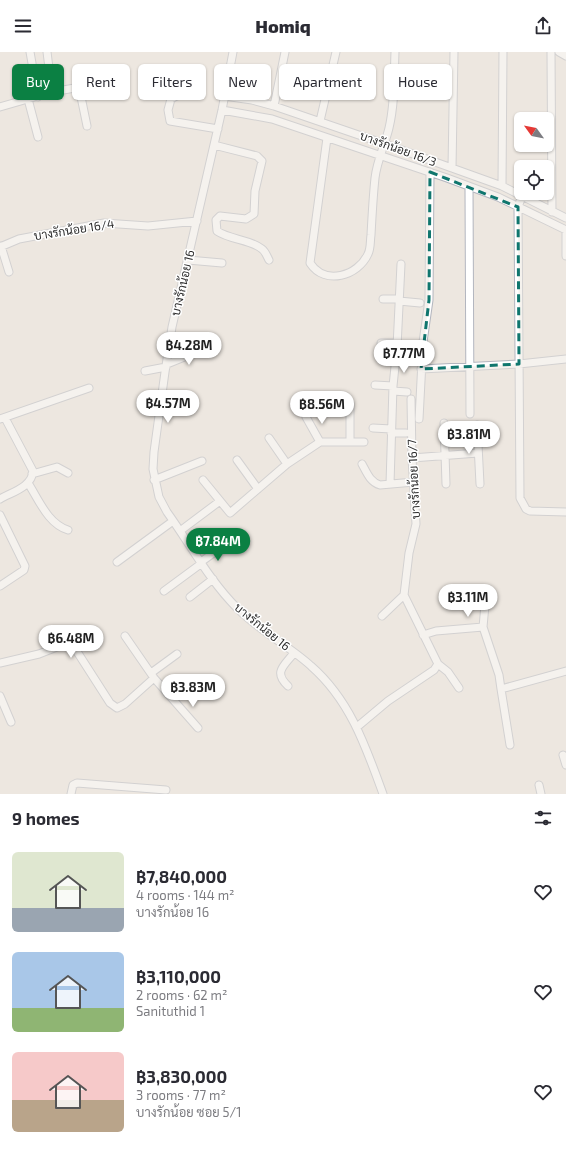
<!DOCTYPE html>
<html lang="en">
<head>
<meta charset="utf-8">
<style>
  body { margin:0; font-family:"Exo 2",Sarabun,sans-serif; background:#f2f2f3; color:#2b2b33; height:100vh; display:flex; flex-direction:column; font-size:15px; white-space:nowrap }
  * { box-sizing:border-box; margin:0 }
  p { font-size:13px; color:#7c7c81 }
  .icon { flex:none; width:22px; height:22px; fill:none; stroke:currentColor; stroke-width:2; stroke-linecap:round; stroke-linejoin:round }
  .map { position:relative; height:742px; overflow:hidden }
  .details { display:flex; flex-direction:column; background:#fff; flex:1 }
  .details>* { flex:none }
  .top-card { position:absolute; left:12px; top:12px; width:542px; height:36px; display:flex; gap:8px }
  .needle { width:26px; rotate:303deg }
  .tools { position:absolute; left:514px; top:60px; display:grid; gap:8px }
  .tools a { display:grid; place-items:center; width:40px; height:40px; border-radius:6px; background:#fff; box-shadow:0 1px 3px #0004; font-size:20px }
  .price { position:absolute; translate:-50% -34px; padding:0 9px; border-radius:14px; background:#fff; color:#222; font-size:13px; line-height:26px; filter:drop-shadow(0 1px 2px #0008) }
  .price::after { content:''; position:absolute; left:50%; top:24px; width:12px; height:9px; margin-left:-6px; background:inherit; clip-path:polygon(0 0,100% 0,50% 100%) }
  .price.on { background:#0b8043; color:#fff }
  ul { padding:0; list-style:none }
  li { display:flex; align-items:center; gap:12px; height:100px; padding:0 12px }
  li span { display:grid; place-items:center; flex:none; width:112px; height:80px; border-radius:6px; color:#555 }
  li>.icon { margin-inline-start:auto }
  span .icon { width:48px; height:48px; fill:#fffc; stroke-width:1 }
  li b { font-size:17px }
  h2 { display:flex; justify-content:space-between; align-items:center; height:48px; padding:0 12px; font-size:17px }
  .tag { padding:0 14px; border-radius:6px; background:#fff; box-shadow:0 1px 3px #0004; font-size:14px; line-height:36px }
  .tag.on { background:#0b8043; color:#fff }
  header { display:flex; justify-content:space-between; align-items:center; height:52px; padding:0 12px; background:#fff; font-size:18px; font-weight:800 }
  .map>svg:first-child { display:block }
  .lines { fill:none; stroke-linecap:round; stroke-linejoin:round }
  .street-casing { stroke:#b3b6bf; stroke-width:9 }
  .street { stroke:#fff; stroke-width:7 }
  .marked { fill:none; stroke:#0f766e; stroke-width:3; stroke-dasharray:8 5; stroke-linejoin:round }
  .labels { text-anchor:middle; stroke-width:3; stroke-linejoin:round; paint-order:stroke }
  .street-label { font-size:12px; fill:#2c2c2c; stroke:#fff }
</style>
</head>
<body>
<header><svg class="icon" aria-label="menu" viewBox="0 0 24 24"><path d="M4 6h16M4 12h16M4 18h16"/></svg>Homiq<svg class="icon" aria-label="share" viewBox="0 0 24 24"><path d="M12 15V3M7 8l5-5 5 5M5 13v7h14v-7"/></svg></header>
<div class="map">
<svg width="566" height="742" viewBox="0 0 566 742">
  <rect width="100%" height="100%" fill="#ede7e0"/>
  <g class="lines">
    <defs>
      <path id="street" d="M30,0L38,45
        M47,0L52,40
        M233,0L222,58L172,275L165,320L154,400L153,417L159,445L167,460C190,492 209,528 237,556C259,579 288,593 311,614C350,648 366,695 383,742
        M551,0L552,160
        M559,0L566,4
        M79,35L87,74
        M196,39L182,41L171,47L168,58L170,69L218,77
        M224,44L252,48L274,54L385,92L502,134L566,166
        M28,47L38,85
        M274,54L285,0
        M0,55L52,40L86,34
        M222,58L272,67L447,126L498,145L566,178
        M320,69L336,0
        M327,86L310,211C325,234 358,224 368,202C371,196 370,189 371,183C372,164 373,145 375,126C377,108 385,93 389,76C395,51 394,25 395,0
        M214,93L257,104L262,109L255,139L254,162L246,167L220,164L216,168L217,179C230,188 250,187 262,197C265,199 267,204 269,208
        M452,116L454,0
        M502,134L503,0
        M469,135L470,362
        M522,144L518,155L520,446L526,457L530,459L566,460
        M566,178V204
        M1,194L9,220
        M0,195L19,187L104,171L148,174L197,169
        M188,208L222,211
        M383,247H399
        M399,249L420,251
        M381,291H397
        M397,295H416
        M167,312L204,297
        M421,317L519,312L566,307
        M145,319L166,315
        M375,333L393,334
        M393,339L407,340
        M306,365L320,390
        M0,367L89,336
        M419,367L423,290L429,248L430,120
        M444,371L446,432
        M477,373L480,432
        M373,376L391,377
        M391,381H406
        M269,386L287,412
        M350,390V352
        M412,406L478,401
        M237,408L258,437
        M362,412C367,421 370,430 380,433L414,430
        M32,422L57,415L68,421
        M154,428L202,409
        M203,428L230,461L287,412L320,390H364
        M28,431C39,448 48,472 68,478
        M390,432L393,334L397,295L401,212
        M0,447C12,440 32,435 33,419L5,366
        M0,463L25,514L24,518L0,534
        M180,479L220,449
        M117,510L173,469
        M201,510L223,494
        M164,539L202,511
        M190,545L213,527
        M382,564L404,543
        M483,575L485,553
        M423,583L436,579L483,575L499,623L501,637L566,619
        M125,584L154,626L198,676
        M0,611L39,602L67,591L76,598L110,651L117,656L125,652L154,626
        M438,612L448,620L459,636
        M151,621L177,602
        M288,634C273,620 284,614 294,601
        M501,637L510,693
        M0,644L11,670
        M357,675L388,649L434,618L438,612L404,543L409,501L416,472L412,406L411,347
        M563,703L566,713
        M539,733L541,742
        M71,742L73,733L77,731L166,738"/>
    </defs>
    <!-- street casing -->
    <use href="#street" class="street-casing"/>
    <!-- street -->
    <use href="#street" class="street"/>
  </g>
  <!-- marked area -->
  <path d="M0 0H566V742H0ZM430,120L518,155L519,312L421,317L429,248Z" fill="#ede7e0" fill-opacity=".55" fill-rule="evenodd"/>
  <path class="marked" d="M430,120L518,155L519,312L421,317L429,248Z"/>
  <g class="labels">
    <!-- street labels -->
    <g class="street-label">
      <text transform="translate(398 97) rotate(20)" y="4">บางรักน้อย 16/3</text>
      <text transform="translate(74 178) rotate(-9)" y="4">บางรักน้อย 16/4</text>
      <text transform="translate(183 231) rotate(-77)" y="4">บางรักน้อย 16</text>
      <text transform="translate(414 427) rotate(-93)" y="4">บางรักน้อย 16/7</text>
      <text transform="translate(262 575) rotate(39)" y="4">บางรักน้อย 16</text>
    </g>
  </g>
</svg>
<div class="tools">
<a><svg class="needle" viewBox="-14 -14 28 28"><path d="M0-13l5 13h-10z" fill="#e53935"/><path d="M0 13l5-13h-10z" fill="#7c7c81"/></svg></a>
<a><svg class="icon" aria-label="locate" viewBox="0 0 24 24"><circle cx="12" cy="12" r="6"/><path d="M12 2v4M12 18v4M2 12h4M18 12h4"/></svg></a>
</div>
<b class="price" style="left:189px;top:314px">฿4.28M</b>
<b class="price" style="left:404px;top:322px">฿7.77M</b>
<b class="price" style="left:168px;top:372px">฿4.57M</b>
<b class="price" style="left:322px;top:373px">฿8.56M</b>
<b class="price" style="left:469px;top:403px">฿3.81M</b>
<b class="price on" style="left:218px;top:510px">฿7.84M</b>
<b class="price" style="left:468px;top:566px">฿3.11M</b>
<b class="price" style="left:71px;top:607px">฿6.48M</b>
<b class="price" style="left:193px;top:656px">฿3.83M</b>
<div class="top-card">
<a class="tag on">Buy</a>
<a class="tag">Rent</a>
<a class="tag">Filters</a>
<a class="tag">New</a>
<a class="tag">Apartment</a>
<a class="tag">House</a>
</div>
</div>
<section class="details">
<h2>9 homes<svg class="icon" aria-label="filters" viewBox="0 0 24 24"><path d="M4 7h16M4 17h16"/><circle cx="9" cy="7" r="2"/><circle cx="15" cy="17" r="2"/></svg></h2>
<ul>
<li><span style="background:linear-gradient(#dfe7d0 70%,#9aa5b1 0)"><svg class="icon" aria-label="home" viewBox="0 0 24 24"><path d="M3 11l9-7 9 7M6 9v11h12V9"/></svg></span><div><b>฿7,840,000</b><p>4 rooms · 144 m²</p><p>บางรักน้อย 16</p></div><svg class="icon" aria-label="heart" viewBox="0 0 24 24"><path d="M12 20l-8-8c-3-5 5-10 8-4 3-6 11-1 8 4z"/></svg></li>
<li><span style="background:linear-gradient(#a9c7e8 70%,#8fb573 0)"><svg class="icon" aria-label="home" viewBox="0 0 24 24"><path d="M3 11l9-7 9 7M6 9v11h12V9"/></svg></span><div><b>฿3,110,000</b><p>2 rooms · 62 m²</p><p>Sanituthid 1</p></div><svg class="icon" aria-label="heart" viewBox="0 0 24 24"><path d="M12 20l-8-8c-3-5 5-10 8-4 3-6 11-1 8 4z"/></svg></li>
<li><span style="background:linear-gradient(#f6c9c9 60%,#b9a48a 0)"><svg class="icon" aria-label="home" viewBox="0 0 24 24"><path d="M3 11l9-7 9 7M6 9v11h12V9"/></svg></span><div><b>฿3,830,000</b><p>3 rooms · 77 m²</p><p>บางรักน้อย ซอย 5/1</p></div><svg class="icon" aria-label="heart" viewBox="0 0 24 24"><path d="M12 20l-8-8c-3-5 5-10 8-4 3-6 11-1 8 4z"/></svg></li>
</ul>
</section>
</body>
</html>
